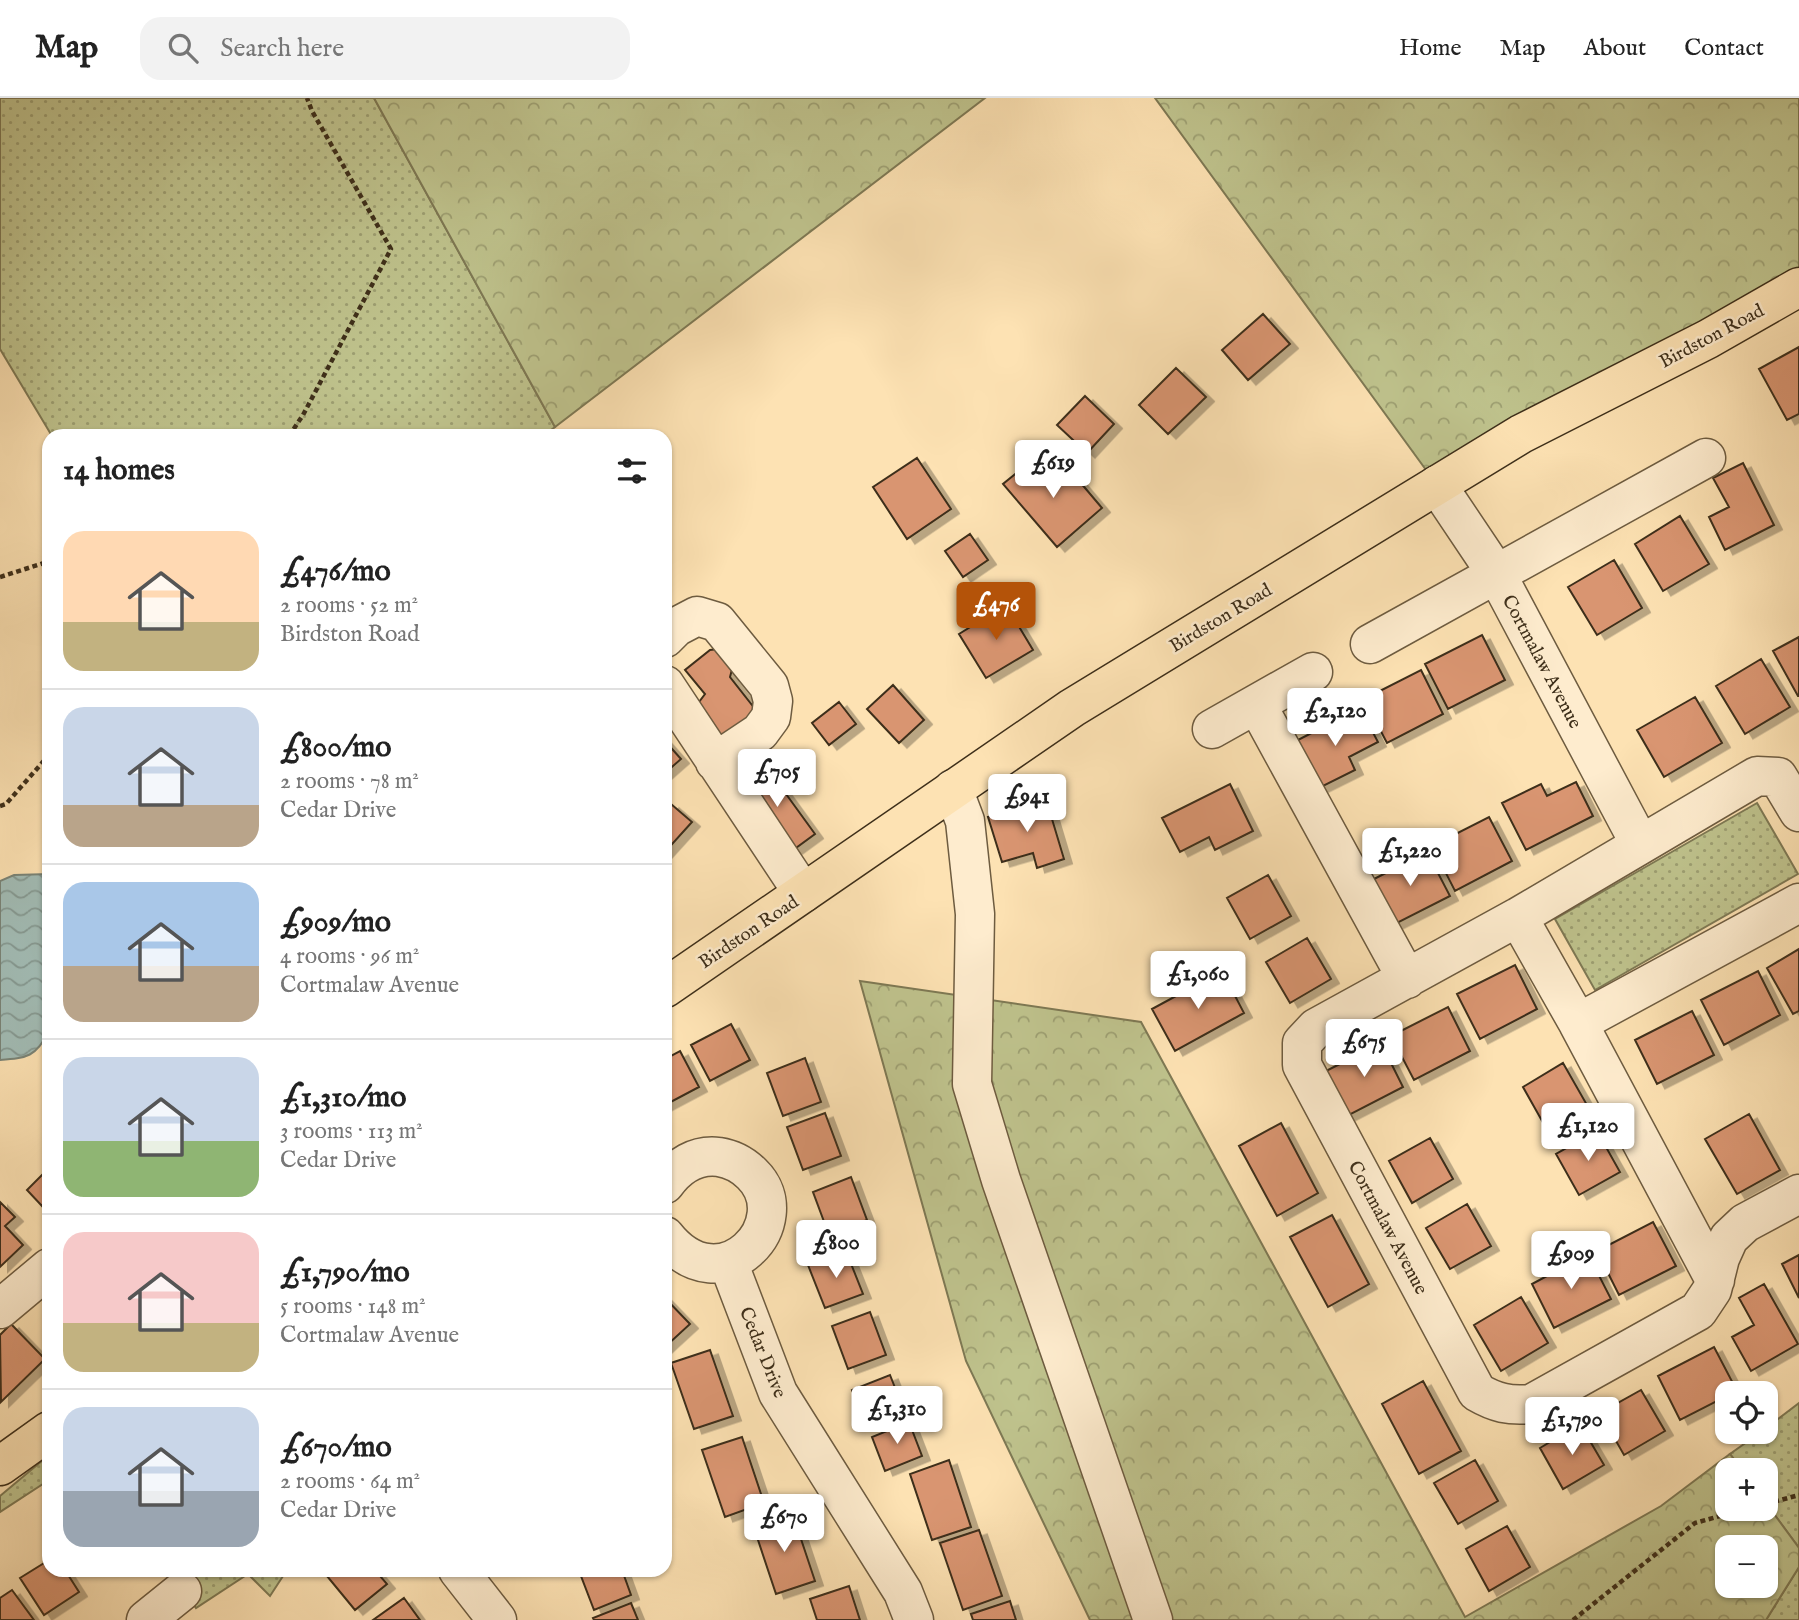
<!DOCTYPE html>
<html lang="en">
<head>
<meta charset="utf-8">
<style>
  body { margin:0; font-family:"IM FELL English",serif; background:#f2f2f2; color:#222; height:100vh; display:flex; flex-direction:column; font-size:26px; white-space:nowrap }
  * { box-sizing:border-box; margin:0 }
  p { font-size:23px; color:#767676 }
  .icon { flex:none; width:38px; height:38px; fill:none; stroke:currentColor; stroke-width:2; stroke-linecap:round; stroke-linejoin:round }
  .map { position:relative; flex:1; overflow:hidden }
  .drawer { position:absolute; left:42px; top:331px; width:630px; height:1148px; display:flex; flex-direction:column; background:#fff; border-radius:21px; box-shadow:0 2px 5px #0004 }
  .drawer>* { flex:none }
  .tools { position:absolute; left:1715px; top:1283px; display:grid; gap:14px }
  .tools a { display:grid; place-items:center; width:63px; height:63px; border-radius:14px; background:#fff; box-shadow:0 2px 5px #0004; font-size:35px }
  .price { position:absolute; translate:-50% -60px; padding:0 16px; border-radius:7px; background:#fff; color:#222; font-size:23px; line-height:46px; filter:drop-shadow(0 2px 4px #0008) }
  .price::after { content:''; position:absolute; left:50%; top:42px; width:21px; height:16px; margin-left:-10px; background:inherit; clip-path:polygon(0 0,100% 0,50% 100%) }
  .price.active { background:#b45309; color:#fff }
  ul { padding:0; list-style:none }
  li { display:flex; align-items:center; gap:21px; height:175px; padding:0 21px }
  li+li { border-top:2px solid #e0e0e0 }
  li span { display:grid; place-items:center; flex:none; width:196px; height:140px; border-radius:21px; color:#555 }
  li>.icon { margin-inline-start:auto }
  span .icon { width:84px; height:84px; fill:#fffc; stroke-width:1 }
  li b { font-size:30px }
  h2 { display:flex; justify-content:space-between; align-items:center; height:84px; padding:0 21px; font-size:30px }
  header { display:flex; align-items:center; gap:42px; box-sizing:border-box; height:98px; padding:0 35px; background:#fff; border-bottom:2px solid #e0e0e0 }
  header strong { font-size:33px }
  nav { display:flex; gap:38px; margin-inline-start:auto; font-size:24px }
  .search { width:490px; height:63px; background:#f2f2f2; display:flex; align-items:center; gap:18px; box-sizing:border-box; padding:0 24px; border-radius:21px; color:#767676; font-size:26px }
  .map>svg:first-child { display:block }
  .grass { fill:url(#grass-dots); stroke:#7e7954; stroke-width:2 }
  .forest { fill:url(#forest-crowns); stroke:#7e7954; stroke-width:2; fill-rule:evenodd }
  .water { fill:url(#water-waves); stroke:#7a8477; stroke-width:2 }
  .building { fill:#d99571; stroke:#3e2f1a; stroke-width:2; filter:url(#shadow) }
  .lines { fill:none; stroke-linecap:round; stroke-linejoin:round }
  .minor-casing { stroke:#6e5c40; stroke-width:41 }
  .major-casing { stroke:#3e2f1a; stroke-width:41 }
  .path { stroke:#3e2f1a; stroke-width:4.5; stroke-dasharray:5 3.5; stroke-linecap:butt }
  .minor { stroke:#feecce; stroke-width:38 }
  .major { stroke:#fde2b3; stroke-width:38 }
  .labels { text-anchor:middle; stroke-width:5; stroke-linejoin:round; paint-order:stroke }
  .street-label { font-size:19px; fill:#3e2f1a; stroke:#feecce }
</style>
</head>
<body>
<header>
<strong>Map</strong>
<div class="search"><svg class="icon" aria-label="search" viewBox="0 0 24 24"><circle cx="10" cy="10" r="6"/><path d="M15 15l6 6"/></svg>Search here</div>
<nav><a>Home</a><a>Map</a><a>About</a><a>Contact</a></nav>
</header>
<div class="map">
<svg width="1799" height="1522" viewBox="0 0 1799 1522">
  <defs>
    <pattern id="grass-dots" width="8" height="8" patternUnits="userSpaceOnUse" patternTransform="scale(1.75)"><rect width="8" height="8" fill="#bfc38d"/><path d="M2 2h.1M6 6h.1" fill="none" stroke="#9d9f72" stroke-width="1.8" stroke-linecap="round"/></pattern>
    <pattern id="forest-crowns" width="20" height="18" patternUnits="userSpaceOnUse" patternTransform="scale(1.75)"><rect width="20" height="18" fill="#bfc38d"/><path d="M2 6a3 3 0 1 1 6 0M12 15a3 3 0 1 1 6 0" fill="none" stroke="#9d9f72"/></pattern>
    <pattern id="water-waves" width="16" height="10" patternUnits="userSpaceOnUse" patternTransform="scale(1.75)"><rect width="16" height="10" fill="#a2bcb5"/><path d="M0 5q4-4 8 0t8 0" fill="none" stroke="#859992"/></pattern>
    <filter id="shadow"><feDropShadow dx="8" dy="4.5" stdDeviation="0" flood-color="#0004"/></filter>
  </defs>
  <rect width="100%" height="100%" fill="#fde2b3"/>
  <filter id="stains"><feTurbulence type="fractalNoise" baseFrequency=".00286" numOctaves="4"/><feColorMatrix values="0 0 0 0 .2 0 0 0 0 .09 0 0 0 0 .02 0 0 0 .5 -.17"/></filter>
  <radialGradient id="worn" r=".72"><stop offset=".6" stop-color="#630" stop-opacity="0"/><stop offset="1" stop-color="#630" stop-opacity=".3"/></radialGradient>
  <!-- grass -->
  <path class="grass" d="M0,0H374L555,329L543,338H52L0,251Z
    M1757,705L1798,776L1595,892L1555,821Z
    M1799,1305V1450L1766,1405V1372H1742L1730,1356L1761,1334H1766V1330Z
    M49,1357V1382L0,1414V1398Z
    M1799,1469V1522H1766Z
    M172,1472H283L285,1475L270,1498L248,1476L196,1510Z"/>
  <!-- forest -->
  <path class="forest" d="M374,0H985L555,329Z
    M1155,0H1799V183L1437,387Z
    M860,883L1141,924L1465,1519L1661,1408L1730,1356L1742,1372H1727V1410H1766V1405L1799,1450V1469L1766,1522H1090L966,1263ZM1727,1449H1766V1488H1727Z"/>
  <!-- water -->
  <path class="water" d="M49,776V933C36,959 27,960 0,962V783L14,777Z"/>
  <!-- building -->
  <path class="building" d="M1263,216L1290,246L1248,282L1222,252Z
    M1799,249V316L1787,322L1759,271Z
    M1176,270L1206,299L1168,336L1139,307Z
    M1085,298L1114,326L1087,355L1057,327Z
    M1036,359L1056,382L1069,371L1102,410L1057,449L1003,386Z
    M917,360L951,411L907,441L873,389Z
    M1743,365L1774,427L1725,452L1709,419L1729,409L1713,380Z
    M1680,418L1709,466L1663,493L1635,446Z
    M970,436L988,462L963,479L945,453Z
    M1614,462L1642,510L1597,537L1568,489Z
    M1006,507L1033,552L986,580L959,536Z
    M1482,537L1505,582L1448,611L1425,566Z
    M1799,539V598H1798L1773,553Z
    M726,550L734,564L730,579L759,616L724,644L696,608L705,596L685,572L710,552Z
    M1761,561L1790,609L1745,636L1716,588Z
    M1421,572L1443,616L1387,645L1364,601Z
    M893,587L924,622L899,645L867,611Z
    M1695,599L1722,645L1664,679L1637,632Z
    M839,604L856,626L829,647L812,625Z
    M1360,610L1378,644L1349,659L1355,672L1317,691L1294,644Z
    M665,643L681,661L665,675Z
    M765,667L815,736L789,755L739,686Z
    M1576,684L1593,718L1526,752L1502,705L1541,686L1547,698Z
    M1230,686L1253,733L1215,752L1209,739L1180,754L1162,720Z
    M1046,701L1064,761L1037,770L1033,755L1002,764L988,719Z
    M671,706L692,724L665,754V713Z
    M1489,719L1512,763L1455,793L1432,748Z
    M1427,754L1450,798L1393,827L1370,783Z
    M1268,777L1291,818L1250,841L1227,800Z
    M1307,840L1331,881L1290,905L1266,864Z
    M1799,851V913L1793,916L1767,870Z
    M1515,867L1537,911L1480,941L1457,896Z
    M1222,873L1244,915L1175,953L1152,911Z
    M1758,873L1780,917L1724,947L1701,902Z
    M1448,909L1470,953L1414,982L1391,938Z
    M1692,913L1714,957L1657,986L1635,942Z
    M731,926L750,962L710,983L691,947Z
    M1381,945L1403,989L1347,1018L1324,974Z
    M680,953L699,989L665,1007V961Z
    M805,960L821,1004L783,1018L767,975Z
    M1563,965L1587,1007L1546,1030L1523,989Z
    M825,1015L841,1058L803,1072L787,1029Z
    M1749,1016L1780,1072L1737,1096L1705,1041Z
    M1281,1025L1318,1095L1277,1118L1239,1048Z
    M1597,1033L1620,1074L1579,1097L1556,1056Z
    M1430,1040L1453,1081L1412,1105L1389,1063Z
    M49,1070V1101L42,1108L27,1092Z
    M851,1079L867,1122L829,1137L813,1094Z
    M0,1104L15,1119L5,1128L23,1147L0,1169Z
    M1467,1106L1491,1148L1450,1171L1426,1130Z
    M1332,1117L1369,1186L1328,1209L1290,1139Z
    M1653,1124L1676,1168L1619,1197L1597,1153Z
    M846,1153L863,1196L825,1210L808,1167Z
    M1588,1156L1611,1201L1554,1230L1532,1186Z
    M1799,1157V1200L1782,1166Z
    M1764,1186L1798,1246L1751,1273L1732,1239L1754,1227L1739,1200Z
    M1521,1199L1548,1245L1501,1273L1474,1227Z
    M665,1200L690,1226L665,1249Z
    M870,1214L886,1257L848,1271L832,1228Z
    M11,1226L45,1261L1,1304L0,1237Z
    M1714,1249L1737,1293L1727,1295V1298L1680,1322L1658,1278Z
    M710,1252L733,1318L694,1331L671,1265Z
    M890,1277L903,1310L865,1325L852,1292Z
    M1423,1283L1461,1353L1419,1376L1382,1306Z
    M1641,1292L1665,1333L1624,1357L1600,1315Z
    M909,1324L922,1358L885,1373L872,1339Z
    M1580,1326L1604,1367L1563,1391L1540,1350Z
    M742,1339L764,1405L725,1419L702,1352Z
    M949,1362L971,1429L932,1442L910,1376Z
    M1475,1362L1498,1403L1458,1426L1434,1385Z
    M793,1417L815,1483L776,1496L754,1430Z
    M1507,1428L1530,1469L1489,1493L1466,1451Z
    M979,1432L1002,1498L963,1512L940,1445Z
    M49,1462V1472H65L79,1494L44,1517L20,1480Z
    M322,1472H375L387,1486L355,1512Z
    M597,1472H622L631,1497L594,1512L581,1478Z
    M849,1488L860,1522H817L810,1501Z
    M12,1492L34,1522H0V1500Z
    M404,1500L420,1522H373Z
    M1010,1503L1016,1522H973L971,1516Z
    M631,1505L638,1522H594L593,1520Z"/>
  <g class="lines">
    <defs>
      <path id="minor" d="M1437,387L1496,475L1640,746
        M665,540L676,529L697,518L717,524L769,588L773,603L771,619L760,634L715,664
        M1370,546L1706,360
        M665,587L803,795
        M1257,607L1407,881
        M1212,631L1313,574
        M953,691L965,723L975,816L972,986L1001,1082L1153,1522
        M1799,714L1778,679L1757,678L1518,819L1316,930L1302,945V967L1477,1294C1496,1305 1509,1308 1531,1306L1698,1213L1712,1192L1720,1160L1729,1140L1745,1125L1799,1096
        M1518,819L1578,925L1715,1182
        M1578,925L1799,805
        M665,1086C678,1068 696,1056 719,1059C732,1061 742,1066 752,1076C800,1123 722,1210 665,1138
        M728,1164L778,1295L903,1494L914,1522
        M0,1211L49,1170
        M458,1472L497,1522
        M146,1522L182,1493"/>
      <path id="major" d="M665,890L1072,610L1521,336L1708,241L1799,189
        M0,1368L49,1333"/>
    </defs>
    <!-- minor casing -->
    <use href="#minor" class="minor-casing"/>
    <!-- major casing -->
    <use href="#major" class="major-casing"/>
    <!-- path -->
    <path class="path" d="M289,338L303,317L391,151L312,13L307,0
      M0,479L44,465L49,467
      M0,708L6,706L49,657
      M1766,1406L1799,1397
      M1573,1522L1695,1425L1749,1410"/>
    <!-- minor -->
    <use href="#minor" class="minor"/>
    <!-- major -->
    <use href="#major" class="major"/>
  </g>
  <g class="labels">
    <!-- street labels -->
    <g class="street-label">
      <text transform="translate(1711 237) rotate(-28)" y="7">Birdston Road</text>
      <text transform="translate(1220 519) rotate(-31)" y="7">Birdston Road</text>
      <text transform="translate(1543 563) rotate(62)" y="7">Cortmalaw Avenue</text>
      <text transform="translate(748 833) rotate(-34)" y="7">Birdston Road</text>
      <text transform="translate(1389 1129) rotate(62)" y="7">Cortmalaw Avenue</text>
      <text transform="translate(764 1254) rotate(68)" y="7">Cedar Drive</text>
    </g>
  </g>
  <rect width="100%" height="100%" filter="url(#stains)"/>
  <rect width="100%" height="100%" fill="url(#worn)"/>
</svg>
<div class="tools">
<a><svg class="icon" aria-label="locate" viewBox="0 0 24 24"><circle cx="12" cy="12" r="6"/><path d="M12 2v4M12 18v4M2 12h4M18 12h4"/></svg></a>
<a>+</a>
<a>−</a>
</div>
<b class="price" style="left:1053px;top:402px">£619</b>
<b class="price active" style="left:996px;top:544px">£476</b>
<b class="price" style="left:1335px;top:650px">£2,120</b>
<b class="price" style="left:777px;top:711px">£705</b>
<b class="price" style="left:1027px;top:736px">£941</b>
<b class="price" style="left:1410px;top:790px">£1,220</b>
<b class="price" style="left:1198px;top:913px">£1,060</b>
<b class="price" style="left:1364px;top:981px">£675</b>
<b class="price" style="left:1588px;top:1065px">£1,120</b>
<b class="price" style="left:836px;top:1182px">£800</b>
<b class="price" style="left:1571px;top:1193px">£909</b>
<b class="price" style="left:897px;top:1348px">£1,310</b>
<b class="price" style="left:1572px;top:1359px">£1,790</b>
<b class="price" style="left:784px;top:1456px">£670</b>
<section class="drawer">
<h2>14 homes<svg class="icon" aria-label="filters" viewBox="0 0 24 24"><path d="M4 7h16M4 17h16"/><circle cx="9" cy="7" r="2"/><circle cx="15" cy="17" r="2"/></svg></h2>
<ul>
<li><span style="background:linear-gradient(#ffd9b3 65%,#c2b280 0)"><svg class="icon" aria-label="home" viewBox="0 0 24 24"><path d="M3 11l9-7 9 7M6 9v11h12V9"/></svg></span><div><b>£476/mo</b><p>2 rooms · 52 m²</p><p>Birdston Road</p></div></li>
<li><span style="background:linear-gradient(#c9d6e8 70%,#b9a48a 0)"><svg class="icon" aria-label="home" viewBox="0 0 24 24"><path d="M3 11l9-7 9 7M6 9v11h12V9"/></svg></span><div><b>£800/mo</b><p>2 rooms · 78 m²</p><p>Cedar Drive</p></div></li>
<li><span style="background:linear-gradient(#a9c7e8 60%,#b9a48a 0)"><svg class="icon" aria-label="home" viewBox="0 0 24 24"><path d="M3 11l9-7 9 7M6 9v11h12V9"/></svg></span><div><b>£909/mo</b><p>4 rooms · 96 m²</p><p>Cortmalaw Avenue</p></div></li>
<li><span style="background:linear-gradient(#c9d6e8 60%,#8fb573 0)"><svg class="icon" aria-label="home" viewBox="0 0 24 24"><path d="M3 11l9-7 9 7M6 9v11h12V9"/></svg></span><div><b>£1,310/mo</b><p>3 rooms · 113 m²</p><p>Cedar Drive</p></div></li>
<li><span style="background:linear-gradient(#f6c9c9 65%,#c2b280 0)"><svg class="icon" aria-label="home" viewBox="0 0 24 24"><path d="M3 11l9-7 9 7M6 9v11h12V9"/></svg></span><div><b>£1,790/mo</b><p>5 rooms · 148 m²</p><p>Cortmalaw Avenue</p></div></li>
<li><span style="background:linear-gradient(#c9d6e8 60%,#9aa5b1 0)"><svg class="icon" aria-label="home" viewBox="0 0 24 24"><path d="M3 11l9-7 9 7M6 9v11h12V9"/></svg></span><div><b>£670/mo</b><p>2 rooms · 64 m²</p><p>Cedar Drive</p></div></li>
</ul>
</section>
</div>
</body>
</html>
